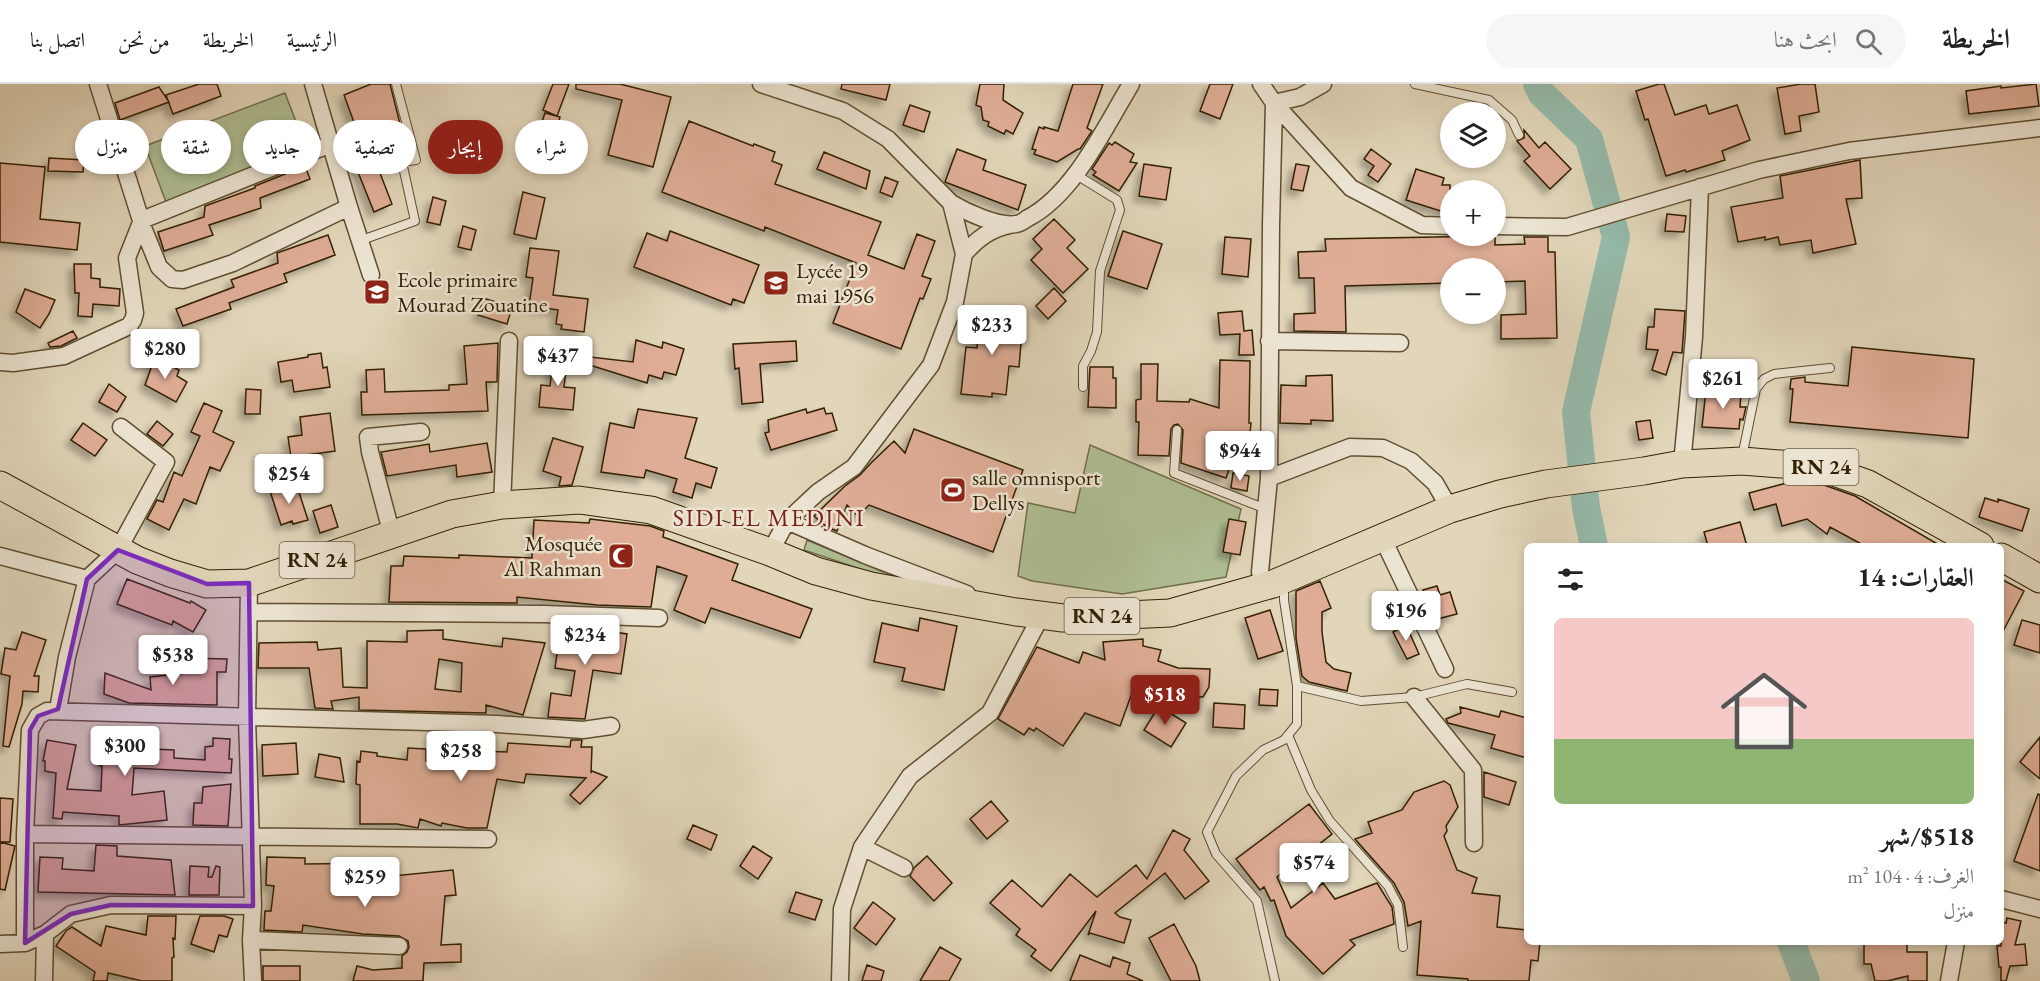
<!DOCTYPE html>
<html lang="ar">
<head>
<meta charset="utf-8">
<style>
  body { margin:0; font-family:"EB Garamond",Amiri,serif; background:#f6f6f6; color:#222; direction:rtl; height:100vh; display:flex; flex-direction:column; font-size:22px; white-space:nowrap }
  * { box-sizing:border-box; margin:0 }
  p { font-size:20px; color:#767676 }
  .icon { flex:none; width:33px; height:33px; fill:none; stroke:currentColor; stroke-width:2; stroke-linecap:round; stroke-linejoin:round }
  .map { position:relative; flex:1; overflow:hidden; direction:ltr }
  .drawer { position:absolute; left:1524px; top:459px; width:480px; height:402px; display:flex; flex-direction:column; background:#fff; border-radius:9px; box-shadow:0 3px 9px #0003; direction:rtl }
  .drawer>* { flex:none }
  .hud { position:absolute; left:18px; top:36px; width:570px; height:54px; direction:rtl; display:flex; gap:12px }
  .controls { position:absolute; left:1440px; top:18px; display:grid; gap:12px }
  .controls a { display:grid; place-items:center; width:66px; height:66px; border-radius:50%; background:#fff; box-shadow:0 3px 9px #0003; font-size:30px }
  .price { position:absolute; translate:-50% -51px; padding:0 14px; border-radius:6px; background:#fff; color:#222; font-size:20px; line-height:39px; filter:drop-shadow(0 2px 3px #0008) }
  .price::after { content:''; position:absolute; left:50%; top:36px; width:18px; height:14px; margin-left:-9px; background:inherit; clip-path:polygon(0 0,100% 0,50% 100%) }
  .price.on { background:#8f2418; color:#fff }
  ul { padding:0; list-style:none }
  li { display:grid; align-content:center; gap:12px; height:318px; padding:0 30px }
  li+li { border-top:2px solid #e0e0e0 }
  li span { display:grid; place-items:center; height:186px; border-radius:9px; color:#555 }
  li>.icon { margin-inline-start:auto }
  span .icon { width:108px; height:108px; fill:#fffc; stroke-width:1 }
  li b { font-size:26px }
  h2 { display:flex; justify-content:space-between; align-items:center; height:72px; padding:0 30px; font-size:26px }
  .tag { padding:0 21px; border-radius:27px; background:#fff; box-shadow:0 3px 9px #0003; font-size:21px; line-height:54px }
  .tag.on { background:#8f2418; color:#fff }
  header { display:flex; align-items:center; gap:36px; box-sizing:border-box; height:84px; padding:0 30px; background:#fff; border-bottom:2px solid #e0e0e0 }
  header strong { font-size:28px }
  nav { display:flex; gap:33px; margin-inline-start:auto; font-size:21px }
  .search { width:420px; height:54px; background:#f6f6f6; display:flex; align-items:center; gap:15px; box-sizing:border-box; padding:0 21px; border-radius:33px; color:#767676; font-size:22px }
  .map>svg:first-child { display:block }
  .green { fill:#afbe93; stroke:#716f4c; stroke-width:1.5 }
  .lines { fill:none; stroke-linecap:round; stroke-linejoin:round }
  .river { stroke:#95baaa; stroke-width:28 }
  .building { fill:#dfad96; stroke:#332004; stroke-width:1.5; fill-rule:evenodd; filter:url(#shadow) }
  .lane-casing { stroke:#5f4e32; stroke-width:10 }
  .street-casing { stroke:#5f4e32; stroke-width:19 }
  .primary-casing { stroke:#332004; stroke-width:29 }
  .lane { stroke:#ece4d2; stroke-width:8 }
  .street { stroke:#ece4d2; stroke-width:16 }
  .primary { stroke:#e2d6ba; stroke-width:27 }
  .marked { fill:#7b2cbf; fill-opacity:0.2; stroke:#7b2cbf; stroke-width:4.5; stroke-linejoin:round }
  .labels { text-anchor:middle; stroke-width:5; stroke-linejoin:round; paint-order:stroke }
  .shield { fill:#ece4d2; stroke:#6a5b42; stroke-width:1.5 }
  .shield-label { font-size:21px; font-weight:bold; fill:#332004 }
  .poi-label { font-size:22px; fill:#332004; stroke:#ece4d2; text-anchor:start }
  .neighbourhood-label { font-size:24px; letter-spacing:1.5px; fill:#7a1f14; stroke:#ece4d2 }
</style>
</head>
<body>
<header>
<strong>الخريطة</strong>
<div class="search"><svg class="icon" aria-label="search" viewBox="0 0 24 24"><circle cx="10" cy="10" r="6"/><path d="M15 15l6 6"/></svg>ابحث هنا</div>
<nav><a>الرئيسية</a><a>الخريطة</a><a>من نحن</a><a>اتصل بنا</a></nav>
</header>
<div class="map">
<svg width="2040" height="897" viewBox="0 0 2040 897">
  <defs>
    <filter id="shadow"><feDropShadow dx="-5.5" dy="5.5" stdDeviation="3" flood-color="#0004"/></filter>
  </defs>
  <rect width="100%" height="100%" fill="#e2d6ba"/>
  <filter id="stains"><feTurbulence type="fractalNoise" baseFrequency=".00333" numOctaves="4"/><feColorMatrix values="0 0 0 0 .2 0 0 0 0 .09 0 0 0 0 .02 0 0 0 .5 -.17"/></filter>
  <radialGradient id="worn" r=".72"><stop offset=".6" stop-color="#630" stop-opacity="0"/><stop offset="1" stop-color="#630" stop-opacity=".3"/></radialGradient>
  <!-- green -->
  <path class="green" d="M285,9L307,66L166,118L145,62Z
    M1090,361L1241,425L1226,493L1122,510L1032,497L1018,492L1028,419L1075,429Z
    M807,456L881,487L919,500L878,491L804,466Z"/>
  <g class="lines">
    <!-- river -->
    <path class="river" d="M1537,0L1542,10L1589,55L1616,153L1576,328L1586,424L1594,462
      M1791,858L1806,897"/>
  </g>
  <!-- building -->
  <path class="building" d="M199,0H217L221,12L173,30L166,11Z
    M371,0H390L402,48L363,63L344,11Z
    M553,0H569L557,32L543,26Z
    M576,0H620L671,13L653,83L608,71L622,16L576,5Z
    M842,0H890L886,16L841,5Z
    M980,0H1004L1003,16L1023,29L1013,50L1006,46L1004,50L988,42L989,38L983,36L981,23L976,21Z
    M1073,0H1103L1087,44L1092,47L1080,65H1078L1057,78L1034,70L1036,66L1032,65L1039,43L1044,45V43L1058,47Z
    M1210,0H1233L1220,35L1200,27Z
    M1659,0H1664L1675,31L1706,21L1709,30L1737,21L1750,56L1722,67L1725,76L1686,88L1685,86L1666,92L1648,35L1645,36L1636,7Z
    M1801,0H1815L1819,28L1799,32L1801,47L1785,50L1777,4Z
    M2036,0L2039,22L1969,30L1966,7L2001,2V4Z
    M159,3L169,18L120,36L115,19Z
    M910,21L930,28L924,48L903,41Z
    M545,29L560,33L547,79L530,73Z
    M689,37L753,62L754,60L775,68L772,77L782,81L775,100L881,138L868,171L904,185L917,150L935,157L922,192L931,195L923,215L920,214L901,265L833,239L856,179L765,143L764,147L662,108Z
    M1524,46L1539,64L1545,58L1571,85L1550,105L1524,77L1530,72L1517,57L1524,54Z
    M1115,58L1134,70L1130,78L1137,79L1119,107L1093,91L1096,88L1092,85L1109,59L1112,61Z
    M957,65L986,76L983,86L1026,101L1018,126L945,98Z
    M1371,65L1391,80L1378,98L1368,91L1374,82L1364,75Z
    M824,68L870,87L866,105L817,85Z
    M373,71L392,120L374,128L354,78Z
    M49,74L84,76L83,88L48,87Z
    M1860,76L1862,114L1846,115L1856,160L1813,169L1811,156L1780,161L1778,153L1765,156V153L1738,158L1731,123L1783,114L1780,92Z
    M0,79L45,83L40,135L80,139L77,166L0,158Z
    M1144,80L1171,84L1166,116L1139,112Z
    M1296,80L1309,82L1303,107L1291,105Z
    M305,82L310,95L260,114L261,124L209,141L213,151L164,167L158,148L204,133L205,122L255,104V102Z
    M1416,85L1444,94L1442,101H1450V130L1406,116Z
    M885,93L898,98L892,113L880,108Z
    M523,108L545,114L536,155L514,150Z
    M433,113L446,117L440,141L427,138Z
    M1667,130L1686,132L1684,148L1665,147Z
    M1054,135L1075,156L1067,164L1088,185L1063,209L1031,176L1042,165L1033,155Z
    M463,142L476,146L471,166L458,163Z
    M670,147L759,181L744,219L733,215L731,221L634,183L647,149L667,157Z
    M1123,147L1162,160L1147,205L1108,192Z
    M328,151L335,171L284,190L287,198L229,219L231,225L183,242L176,225L234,203L231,196L278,179L277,169Z
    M1492,152H1495V161L1525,160L1524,153H1548V168H1555L1557,254L1501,255V231L1526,230L1525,197L1496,198V184H1450V199L1345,202L1346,248L1294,247V230L1315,229L1314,194H1299L1298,168L1326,167L1325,155Z
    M1225,153L1251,155L1248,193L1222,190Z
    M530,164L559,167L553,211L588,215L584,248L561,245L562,241L556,240L558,226L529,222L533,194L526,193Z
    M74,180H91V194L100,195V203L120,205L119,222L93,220L92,233L78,232L79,209H75Z
    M1054,204L1066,217L1048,235L1036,222Z
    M25,205L55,216L49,230L40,244L16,228Z
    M483,214L512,223L507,240L478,231Z
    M1655,225L1685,227L1682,269L1673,268L1666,291L1652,286L1658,266L1646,265L1648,243H1654Z
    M1242,227L1244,247L1252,246L1254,271H1239L1240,250L1220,251L1218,229Z
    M980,231L1023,235L1019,283L1009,282L1006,311L992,309V313L961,310L966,263L977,264Z
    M73,247L77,254L61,262L50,263L48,259Z
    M636,256L662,264L663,258L684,265L676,291L664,288L662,295L649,291L647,299L580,278L582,272L633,278Z
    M796,257L797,277L760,280L763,318L742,320L739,284L735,285L733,260Z
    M498,259L497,298H486L488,327L362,331L361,308H367L366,286L384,285L385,308L449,306V301L467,300L464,262Z
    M1852,263L1974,275L1968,354L1790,338L1793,305H1790L1791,295L1805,293V298L1848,302Z
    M321,269L323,284L327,283L330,303L294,308L292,296L281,298L278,278L308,273V271Z
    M554,269L568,270L564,303L575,304L573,326L539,323L541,301L550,302Z
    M155,273L179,286L177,292L187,298L176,318L145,301Z
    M1220,276L1250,277L1249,339H1251L1249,358L1239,357L1226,394L1181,379L1183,346L1178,340L1174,341L1171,345L1169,372L1138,371L1139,338H1136V316L1141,315V280H1158L1157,317L1189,318L1190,315L1219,324Z
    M1090,283H1113V294H1116V324L1088,323Z
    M1332,291L1333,337L1311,336V340L1280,339L1281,301L1306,302V292Z
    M109,300L126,313L117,328L99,318Z
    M246,305L261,306L260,330H245Z
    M1706,306L1741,309L1740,323H1746L1743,336L1740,335L1739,345L1702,343Z
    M204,319L222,327L213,348L234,358L220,387L210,383L196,420L184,415L169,446L147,435L157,416L163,418L174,388L182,392L200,352L191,348Z
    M824,324L826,330L832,329L837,346L771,366L765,349L769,348L768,336L806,325L807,329Z
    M638,325L697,334L685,374L717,384L711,404L696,399L692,414L673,408L677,395L646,386L644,394L601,388L610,339L634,344Z
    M330,329L335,367L291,373L288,353L302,351L300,333Z
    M1650,336L1653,354L1639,356L1636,338Z
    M157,337L173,350L163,362L147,350Z
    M83,339L107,356L95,372L71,356Z
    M914,345L1023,386L993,468L869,421L858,432L847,421L837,447L827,443L814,432L845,402L860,391L871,379L894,357L905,369Z
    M553,354L583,363L572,401L559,402L561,393L543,387Z
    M487,359L492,388L457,393L456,381L387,392L381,368L429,360L430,368Z
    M1233,389L1249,392L1247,407L1231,404Z
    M1794,397H1798L1799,400L1824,401L1855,412L1941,462H1865L1830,443L1827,450L1807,435L1782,442L1776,420L1754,426L1749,409Z
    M296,399L308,436L293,440L292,437L281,441L270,407Z
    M1985,414L1998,418V415L2029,425L2022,447L1979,433Z
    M331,421L338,443L320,449L313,427Z
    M590,435L650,442L664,447L663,453L738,480L732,496L812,525L800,554L711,524L705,539L674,526L687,492L657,482L651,523L597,521L517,513V519L389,518L391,482H403L404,472L459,474V471L532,474L534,436L589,439Z
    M1229,435L1246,438L1240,471L1223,468Z
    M1740,438L1747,462H1708L1704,448Z
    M127,495L190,519L191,517L206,526L193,548L173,537L172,541L117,520Z
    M2001,495L2024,507L2001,551Z
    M1320,497L1331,524L1322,528V548L1326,578L1334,585L1351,589L1347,607L1309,598L1302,592L1296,554V507Z
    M1437,502L1440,511L1450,508L1457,530L1433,536L1423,506Z
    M1270,526L1283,567L1258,575L1245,534Z
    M920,534L957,542L944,606L902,597L905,584L874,578L882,539L918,547Z
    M2022,536L2040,541V569L2014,561Z
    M566,541L627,550L621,590L593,586L585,635L548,633L551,609L571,612L575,587L555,584L559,556L563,557Z
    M1406,541L1419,570L1407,575L1393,548Z
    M443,546V555L502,563L503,554L545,559L523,631L486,621V629L359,626V613L331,617L333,625L315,624L309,584H258L259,559L317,558L318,566L341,564L343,603L367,604V557L407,558V547ZM439,575L462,579L461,608L435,605Z
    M22,548L46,556L34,592H39L38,608L23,607L22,620L9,663L3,662L10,592L1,590L5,564L16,566Z
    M1143,555V562L1161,566L1158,577L1178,584L1210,585L1209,603L1203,613L1166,611L1168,608L1136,598L1120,642L1085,629L1063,662L1036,644L1034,647L1029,644L1024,651L998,635L1037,563L1079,579L1083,568L1105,576L1103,558Z
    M188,574L227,575L226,588H217V621L129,619L104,610L105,589L151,606L150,593L187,589Z
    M1260,605L1278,606L1277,622L1259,621Z
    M1214,619L1245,621L1244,645L1213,643Z
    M1159,622L1186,639L1171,663L1144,646Z
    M1460,623L1499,633L1501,627L1527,634V674L1491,664L1495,651L1448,639L1446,635L1461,629Z
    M101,646L132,648L131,664L174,666V674L205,676V663L213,662V654L230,655L229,675H232L231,689L134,684L132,711L164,707L167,736L119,741V732L63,728L62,735L53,734L56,689L45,687V677H43L47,656L76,661L67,705L101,707L102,682H100Z
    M2040,653V695L2020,678Z
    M571,656H582L581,663H592L591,689L592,687L607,693L580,720L570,711L586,694L526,690L524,699L497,695L487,744H467L442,739L441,742L420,735L418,744L397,740H360V701L356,700L357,677L360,678L361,667L377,669V672L407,676L408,664L426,665V677H456L458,662L481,665V667L507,668L508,659L570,663Z
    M296,659L298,690L263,692L262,661Z
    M319,670L340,674L344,698L315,693Z
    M1484,688L1516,698L1509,721L1484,713Z
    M1444,697L1450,701L1458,723L1446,742L1447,747L1444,752L1457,786L1477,794L1472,809L1500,812L1497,843L1527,846V858H1540L1538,877L1531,876L1529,897H1468V895L1417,891L1421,837L1408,842L1404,818L1394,799L1355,755L1372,749L1368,738L1402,726L1414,708Z
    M231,700L228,742L193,741L194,719H202L203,703Z
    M2038,710L2040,711V787L2014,777Z
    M0,714L13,715L10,758H0Z
    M991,717L1008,737L987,755L970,735Z
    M1309,720L1332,750L1277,793L1291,824L1323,799L1335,815L1377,799L1392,823L1394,840L1350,856L1355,861L1323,890L1286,852L1274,816L1271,817L1264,803L1260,806L1236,775Z
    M693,741L717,751L711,766L687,755Z
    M1173,746L1190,755L1184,766L1209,797L1185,815L1165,789L1115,829L1120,833L1131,836L1124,859L1090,849L1088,851L1096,827L1051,887L1031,872L1036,866L1016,851L1020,845L990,819L1012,796L1042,823L1070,790L1097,813L1136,781L1147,795Z
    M0,758L15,762L5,806L0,805Z
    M96,761L117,762V772L171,776L175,811L38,808L40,773L63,774L62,785L94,787Z
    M753,762L772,774L758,795L740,782Z
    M927,772L952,799L934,817L910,792L914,784Z
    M267,773L305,774V780L393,779V792L453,786L456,811L445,812L441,861L461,860V878L424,879L423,897H353L357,882L373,886L402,884V872L407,868L409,863L408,857L399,852L363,850L303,841L302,848L264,846L265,827H271L274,802L266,801Z
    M190,782L209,783L208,793H212L216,782L220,783L219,811H189Z
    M796,808L822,816L815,836L789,828Z
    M873,818L895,835L876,861L854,844Z
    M148,832H176L175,855L173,854L174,873L172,874V897H142L108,889L107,897H93L95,888L56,862L66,847L72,843L101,862L106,842L146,851Z
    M200,832H224L233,835L227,853L219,851L214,868L191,860Z
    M2007,834L2021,837L2015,861L2025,860L2027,881L2010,882L2006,897H2001V883H1999L1997,862H2001V838L2006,839Z
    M1174,840L1196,882L1200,897H1171L1149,854Z
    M1864,858H1907V868H1927V897H1908V892L1887,897H1875L1871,880H1864Z
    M940,863L961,875L949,897H920Z
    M1080,871L1110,883L1113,873L1130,879L1127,890L1143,897H1070Z
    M867,881L884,887L881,897H862Z
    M263,882H300V897H263Z"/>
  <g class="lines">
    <defs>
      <path id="lane" d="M1415,0L1489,16L1512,36L1519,51
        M1075,90L1117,116L1120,126L1100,187L1097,248L1091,267L1083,282V303
        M359,157L415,137L402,78L416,76L396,0
        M1177,346L1174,389L1266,425
        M1742,373L1756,305L1764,295L1774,290L1830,284
        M1297,602L1361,617L1414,613L1467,600L1512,608
        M1288,651L1311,706L1330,737L1388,802L1398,821L1403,863
        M1275,897L1257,817L1216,770L1207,748L1236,692L1263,666L1284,656L1297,640V602L1284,516V501"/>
      <path id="street" d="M98,0L144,146L159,183L172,195L183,196L233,179L349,123
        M313,0L349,123L371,191
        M761,0L843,27L888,55L951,119L964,170L955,218L931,281L854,383L818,408L787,437L770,468
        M1261,0L1274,19L1271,141L1269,394L1260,488L1264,502
        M1323,0L1300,13L1274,19L1351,104L1422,141L1450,142
        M951,119C966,128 998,143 1016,140C1020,140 1025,136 1028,134C1074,110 1105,43 1131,0
        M1496,142L1567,143L1759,86L1849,67L2040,44
        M964,170C977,155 990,145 1010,141
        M1269,257L1400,259
        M0,278L13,279L64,272L129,242L133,236L135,229L127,174L142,136L331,60
        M1682,380L1694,253L1700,103
        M1269,394L1350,363L1383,364L1411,377L1435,399L1450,425
        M502,421L509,257
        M787,437L865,471L967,510
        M392,451L370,368L368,353L421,348
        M1382,453L1445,585
        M0,472L87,495L118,466L166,378L121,343
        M249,499L247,634L253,822L251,856L253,897
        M249,528L544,530L659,534
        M1414,613L1473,686L1474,759
        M58,626L67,573L87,495
        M25,750L488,755
        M862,763L904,784
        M2001,815L2040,825
        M251,856L399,862
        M25,859V750L30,646L38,632L47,627L497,640L583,646L611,642
        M0,860L25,859L45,850L71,830L111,821L253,822
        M44,897L45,850
        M840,897L842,825L862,763L910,692L990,629L1041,532
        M1949,897L1956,858"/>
      <path id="primary" d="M0,401L137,476L170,489L207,500L249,499L452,430L502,421L579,416L651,426L770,468L816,487L871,502L1016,528L1063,534L1170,529L1273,500L1450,425L1500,410L1546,400L1644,387L1682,380L1742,377L1820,383L1868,400L1980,462
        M2001,473L2040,495"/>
    </defs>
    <!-- lane casing -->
    <use href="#lane" class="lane-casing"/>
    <!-- street casing -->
    <use href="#street" class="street-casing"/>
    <!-- primary casing -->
    <use href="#primary" class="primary-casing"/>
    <!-- lane -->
    <use href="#lane" class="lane"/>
    <!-- street -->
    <use href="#street" class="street"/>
    <!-- primary -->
    <use href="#primary" class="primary"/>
  </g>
  <!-- marked area -->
  <path class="marked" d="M118,466L207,500L249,499L253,822L111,821L71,830L25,859L30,646L38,632L58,625L87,495Z"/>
  <!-- icons -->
  <defs>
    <symbol id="school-square" viewBox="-11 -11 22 22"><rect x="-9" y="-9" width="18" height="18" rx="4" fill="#8f2418" stroke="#ece4d2"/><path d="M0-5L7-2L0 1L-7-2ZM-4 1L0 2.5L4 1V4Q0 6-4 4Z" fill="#fff"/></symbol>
    <symbol id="stadium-square" viewBox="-11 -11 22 22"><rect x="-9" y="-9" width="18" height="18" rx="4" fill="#8f2418" stroke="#ece4d2"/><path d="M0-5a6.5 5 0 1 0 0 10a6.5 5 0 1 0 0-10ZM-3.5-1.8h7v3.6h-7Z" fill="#fff"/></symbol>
    <symbol id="mosque-square" viewBox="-11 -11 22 22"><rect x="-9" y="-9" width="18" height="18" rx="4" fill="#8f2418" stroke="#ece4d2"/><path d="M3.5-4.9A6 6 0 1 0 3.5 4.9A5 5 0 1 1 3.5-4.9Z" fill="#fff"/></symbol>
  </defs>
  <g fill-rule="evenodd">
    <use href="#school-square" x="761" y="184" width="30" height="30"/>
    <use href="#school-square" x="362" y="193" width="30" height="30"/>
    <use href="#stadium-square" x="938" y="391" width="30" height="30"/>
    <use href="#mosque-square" x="606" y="457" width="30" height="30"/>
  </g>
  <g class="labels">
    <!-- shield labels -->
    <g class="shield">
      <rect x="1783.5" y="365" width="75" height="36" rx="4.5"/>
      <rect x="279.5" y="458" width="75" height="36" rx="4.5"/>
      <rect x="1064.5" y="514" width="75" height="36" rx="4.5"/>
    </g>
    <g class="shield-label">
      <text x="1821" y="390">RN 24</text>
      <text x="317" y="483">RN 24</text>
      <text x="1102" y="539">RN 24</text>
    </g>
    <!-- poi labels -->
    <g class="poi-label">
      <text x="796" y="194">Lycée 19<tspan x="796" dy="25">mai 1956</tspan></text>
      <text x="397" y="203">Ecole primaire<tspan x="397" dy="25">Mourad Zouatine</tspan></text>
      <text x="972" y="401">salle omnisport<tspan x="972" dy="25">Dellys</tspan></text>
      <text x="602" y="467" text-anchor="end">Mosquée<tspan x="602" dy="25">Al Rahman</tspan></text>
    </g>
    <!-- neighbourhood labels -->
    <g class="neighbourhood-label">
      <text x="769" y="442">SIDI EL MEDJNI</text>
    </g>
  </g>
  <rect width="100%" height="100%" filter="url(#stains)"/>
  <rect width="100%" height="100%" fill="url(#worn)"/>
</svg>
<div class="controls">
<a><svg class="icon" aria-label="layers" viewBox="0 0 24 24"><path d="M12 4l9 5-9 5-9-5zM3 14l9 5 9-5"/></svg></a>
<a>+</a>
<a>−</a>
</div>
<b class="price" style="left:992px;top:272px">$233</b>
<b class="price" style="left:165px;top:296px">$280</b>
<b class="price" style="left:558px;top:303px">$437</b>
<b class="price" style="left:1723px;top:326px">$261</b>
<b class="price" style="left:1240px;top:398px">$944</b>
<b class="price" style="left:289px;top:421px">$254</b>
<b class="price" style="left:1406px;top:558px">$196</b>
<b class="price" style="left:585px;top:582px">$234</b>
<b class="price" style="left:173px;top:602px">$538</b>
<b class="price on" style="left:1165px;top:642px">$518</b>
<b class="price" style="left:125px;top:693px">$300</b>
<b class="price" style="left:461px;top:698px">$258</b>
<b class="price" style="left:1314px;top:810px">$574</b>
<b class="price" style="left:365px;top:824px">$259</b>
<div class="hud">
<a class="tag">شراء</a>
<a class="tag on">إيجار</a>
<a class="tag">تصفية</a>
<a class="tag">جديد</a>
<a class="tag">شقة</a>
<a class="tag">منزل</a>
</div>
<section class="drawer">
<h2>العقارات: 14<svg class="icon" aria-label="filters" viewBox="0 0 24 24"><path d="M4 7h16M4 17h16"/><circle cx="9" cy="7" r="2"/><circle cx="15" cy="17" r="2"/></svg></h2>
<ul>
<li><span style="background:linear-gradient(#f6c9c9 65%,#8fb573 0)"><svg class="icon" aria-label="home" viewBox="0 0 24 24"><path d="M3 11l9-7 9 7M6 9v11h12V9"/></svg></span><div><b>$518/شهر</b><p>الغرف: 4 · 104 m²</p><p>منزل</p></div></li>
</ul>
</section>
</div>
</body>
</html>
